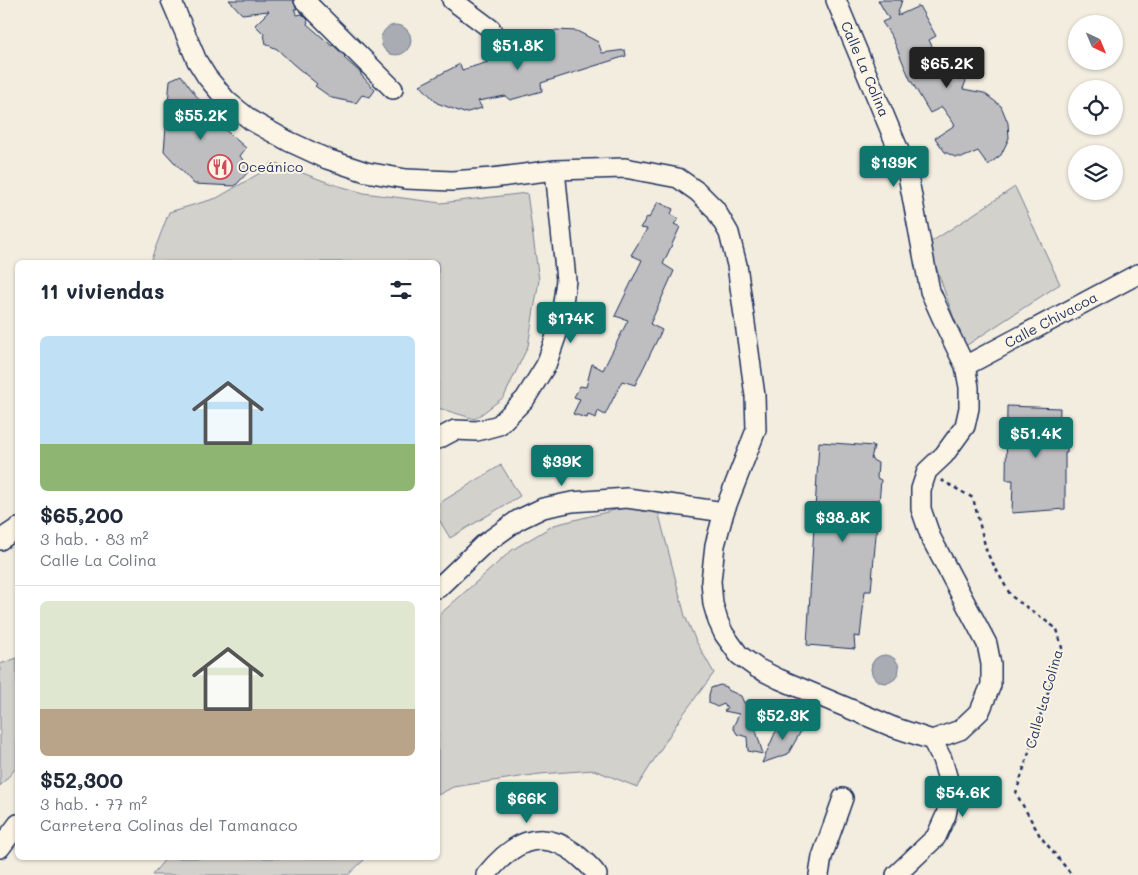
<!DOCTYPE html>
<html lang="es">
<head>
<meta charset="utf-8">
<style>
  body { margin:0; font-family:Mali,sans-serif; background:#f6f6f7; color:#1f2937; height:100vh; display:flex; flex-direction:column; font-size:19px; white-space:nowrap }
  * { box-sizing:border-box; margin:0 }
  p { font-size:16px; color:#747a83 }
  .icon { flex:none; width:28px; height:28px; fill:none; stroke:currentColor; stroke-width:2; stroke-linecap:round; stroke-linejoin:round }
  .map { position:relative; flex:1; overflow:hidden }
  .side { position:absolute; left:15px; top:260px; width:425px; height:600px; display:flex; flex-direction:column; background:#fff; border-radius:8px; box-shadow:0 1px 4px #0004 }
  .side>* { flex:none }
  .needle { width:32px; rotate:136deg }
  .fabs { position:absolute; left:1068px; top:15px; display:grid; gap:10px }
  .fabs a { display:grid; place-items:center; width:55px; height:55px; border-radius:50%; background:#fff; box-shadow:0 1px 4px #0004; font-size:25px }
  .price { position:absolute; translate:-50% -42px; padding:0 11px; border-radius:5px; background:#0f766e; color:#fff; font-size:16px; line-height:32px; filter:drop-shadow(0 1px 2px #0008) }
  .price::after { content:''; position:absolute; left:50%; top:30px; width:15px; height:11px; margin-left:-8px; background:inherit; clip-path:polygon(0 0,100% 0,50% 100%) }
  .price.current { background:#222; color:#fff }
  ul { padding:0; list-style:none }
  li { display:grid; align-content:center; gap:10px; height:265px; padding:0 25px }
  li+li { border-top:1px solid #e0e1e3 }
  li span { display:grid; place-items:center; height:155px; border-radius:8px; color:#555 }
  li>.icon { margin-inline-start:auto }
  span .icon { width:90px; height:90px; fill:#fffc; stroke-width:1 }
  li b { font-size:21px }
  h2 { display:flex; justify-content:space-between; align-items:center; height:60px; padding:0 25px; font-size:21px }
  .map>svg:first-child { display:block }
  .green { fill:#d3d1cc; stroke:#778095 }
  .water { fill:#a9acb3; stroke:#707a91 }
  .building { fill:#bebec0; stroke:#1b2f5e }
  .lines { fill:none; stroke-linecap:round; stroke-linejoin:round }
  .minor-casing { stroke:#1b2f5e; stroke-width:22 }
  .path { stroke:#1b2f5e; stroke-width:2.5; stroke-dasharray:4 4; stroke-linecap:butt }
  .minor { stroke:#fcf5e5; stroke-width:19 }
  .labels { text-anchor:middle; stroke-width:4; stroke-linejoin:round; paint-order:stroke }
  .street-label { font-size:14px; fill:#1b2f5e; stroke:#fcf5e5 }
  .poi-label { font-size:14px; fill:#1b2f5e; stroke:#fcf5e5; text-anchor:start }
</style>
</head>
<body>
<div class="map">
<svg width="1138" height="875" viewBox="0 0 1138 875">
  <rect width="100%" height="100%" fill="#f3ede0"/>
  <filter id="ink" filterUnits="userSpaceOnUse"><feTurbulence type="fractalNoise" baseFrequency=".02" numOctaves="2"/><feDisplacementMap in="SourceGraphic" scale="10" xChannelSelector="R" yChannelSelector="G"/><feConvolveMatrix kernelMatrix="1 2 1 2 8 2 1 2 1" color-interpolation-filters="sRGB"/></filter>
  <g filter="url(#ink)">
    <!-- green -->
    <path class="green" d="M273,162L332,184L364,193L441,203L527,193L539,280L528,346L504,397L475,419L438,408V262H150L169,212L217,198L260,173Z
      M1015,187L1060,284L964,347L928,244Z
      M501,465L520,496L450,538L438,518V504Z
      M646,506L657,507L685,616L696,641L714,673L681,717L637,787L594,770L540,774L453,787L438,795V616L512,550L554,525L623,508Z
      M17,658V767L0,786V664Z
      M166,858H366L348,875H152Z"/>
    <!-- water -->
    <path class="water" d="M381 40a15 15 0 1 1 30 0a15 15 0 1 1-30 0Z
      M871 669a14 14 0 1 1 28 0a14 14 0 1 1-28 0Z"/>
    <!-- building -->
    <path class="building" d="M229,0H293L297,9H294L297,15L302,14L308,20L307,24L332,46L333,45L345,56L344,58L361,73V75L375,90L370,97L362,95L356,103L332,98L315,86L317,84L293,64L277,49L266,44L264,34L255,25L269,11L242,14Z
      M878,0H902L897,16L919,6L936,36L929,40L940,63L955,56L967,78L963,89L984,93L1001,106L1008,123L1009,138L1001,155L988,165L978,151L964,157H955L945,152L935,138L955,125L942,107L930,113L910,79L892,37L882,22L889,19Z
      M556,30L577,31L598,42L602,53L625,50L626,56L541,83L542,91L510,100L505,96L478,101L482,108L464,113L437,103L420,85L460,64L462,70L488,62V56L547,38V34Z
      M181,75L214,120L246,148L240,156L250,170L235,186L194,184L164,151L170,80Z
      M658,202L673,209L671,214L679,219L674,224L680,227L663,264L674,271L650,324L662,330L635,385L622,381L605,415L598,411L596,418L588,415L587,418L573,414L580,399L574,397L580,386L586,387L592,364L603,370L628,320L615,316L642,260L631,255L647,229L640,228L647,217L649,218Z
      M1007,406L1060,408L1059,438H1067V453H1065V509L1012,513L1013,480H1006Z
      M819,442L874,446L871,459L878,463L877,478L881,480L871,591H865L860,637L854,636L855,649L807,645Z
      M720,685L727,687L728,690L741,696L744,703L750,701L758,704L761,712L754,724L763,754L748,751L747,737L737,734L733,727L739,714L724,711L727,709L724,704L717,707L709,703V695L711,688Z
      M797,721L800,733L788,754L762,763L775,733L783,722Z"/>
    <g class="lines">
      <defs>
        <path id="minor" d="M171,0L197,61L207,77L227,101L252,121L288,141L327,159L366,172L406,179L452,181L492,178L555,170L625,168L678,178L698,192L715,209L729,233L737,265L755,396L756,430L724,512L715,545L711,581L713,604L718,621L724,634L739,655L757,668L779,679L893,727L932,740L960,730L980,711L991,685V664L987,644L931,538L921,509V489L927,471L944,455L965,426L969,408V387L965,366L947,329L930,291L907,170L836,0
          M304,0L393,89
          M452,0L491,29
          M965,366L1138,274
          M438,439L455,430L477,431L499,425L525,399L546,365L560,325L566,280L555,170
          M0,540L18,528
          M438,588L483,545L518,520L543,508L572,502L627,498L724,512
          M0,848L18,824
          M486,875C511,844 539,826 575,853C583,860 591,866 597,875
          M819,875L822,857L843,798
          M896,875L936,837L946,815L951,790L942,759L932,740"/>
      </defs>
      <!-- minor casing -->
      <use href="#minor" class="minor-casing"/>
      <!-- path -->
      <path class="path" d="M941,480L973,498L987,553L1011,596L1057,629L1062,648L1016,793L1040,836L1072,875"/>
      <!-- minor -->
      <use href="#minor" class="minor"/>
    </g>
  </g>
  <!-- icons -->
  <defs>
    <symbol id="restaurant-ring" viewBox="-11 -11 22 22"><circle r="9.5" fill="#fcf5e5" stroke="#d1495b" stroke-width="1.5"/><path d="M-5-6h1v4h1v-4h1v4h1v-4h1v5L-1.5 .5V6h-2V.5L-5-1ZM5-6V6H3V1.5H1.5Q1.5-4 5-6Z" fill="#d1495b"/></symbol>
  </defs>
  <g fill-rule="evenodd">
    <use href="#restaurant-ring" x="206" y="153" width="28" height="28"/>
  </g>
  <g class="labels">
    <!-- street labels -->
    <g class="street-label">
      <text transform="translate(865 69) rotate(67)" y="5">Calle La Colina</text>
      <text transform="translate(1051 320) rotate(-28)" y="5">Calle Chivacoa</text>
      <text transform="translate(1044 699) rotate(-74)" y="5">Calle La Colina</text>
    </g>
    <!-- poi labels -->
    <g class="poi-label">
      <text x="238" y="172">Oceánico</text>
    </g>
  </g>
</svg>
<div class="fabs">
<a><svg class="needle" viewBox="-14 -14 28 28"><path d="M0-13l5 13h-10z" fill="#e53935"/><path d="M0 13l5-13h-10z" fill="#747a83"/></svg></a>
<a><svg class="icon" aria-label="locate" viewBox="0 0 24 24"><circle cx="12" cy="12" r="6"/><path d="M12 2v4M12 18v4M2 12h4M18 12h4"/></svg></a>
<a><svg class="icon" aria-label="layers" viewBox="0 0 24 24"><path d="M12 4l9 5-9 5-9-5zM3 14l9 5 9-5"/></svg></a>
</div>
<b class="price" style="left:518px;top:71px">$51.8K</b>
<b class="price current" style="left:947px;top:89px">$65.2K</b>
<b class="price" style="left:201px;top:141px">$55.2K</b>
<b class="price" style="left:894px;top:188px">$139K</b>
<b class="price" style="left:571px;top:344px">$174K</b>
<b class="price" style="left:1036px;top:459px">$51.4K</b>
<b class="price" style="left:562px;top:487px">$39K</b>
<b class="price" style="left:843px;top:543px">$38.8K</b>
<b class="price" style="left:783px;top:741px">$52.3K</b>
<b class="price" style="left:963px;top:818px">$54.6K</b>
<b class="price" style="left:527px;top:824px">$66K</b>
<section class="side">
<h2>11 viviendas<svg class="icon" aria-label="filters" viewBox="0 0 24 24"><path d="M4 7h16M4 17h16"/><circle cx="9" cy="7" r="2"/><circle cx="15" cy="17" r="2"/></svg></h2>
<ul>
<li><span style="background:linear-gradient(#bfe0f5 70%,#8fb573 0)"><svg class="icon" aria-label="home" viewBox="0 0 24 24"><path d="M3 11l9-7 9 7M6 9v11h12V9"/></svg></span><div><b>$65,200</b><p>3 hab. · 83 m²</p><p>Calle La Colina</p></div></li>
<li><span style="background:linear-gradient(#dfe7d0 70%,#b9a48a 0)"><svg class="icon" aria-label="home" viewBox="0 0 24 24"><path d="M3 11l9-7 9 7M6 9v11h12V9"/></svg></span><div><b>$52,300</b><p>3 hab. · 77 m²</p><p>Carretera Colinas del Tamanaco</p></div></li>
</ul>
</section>
</div>
</body>
</html>
